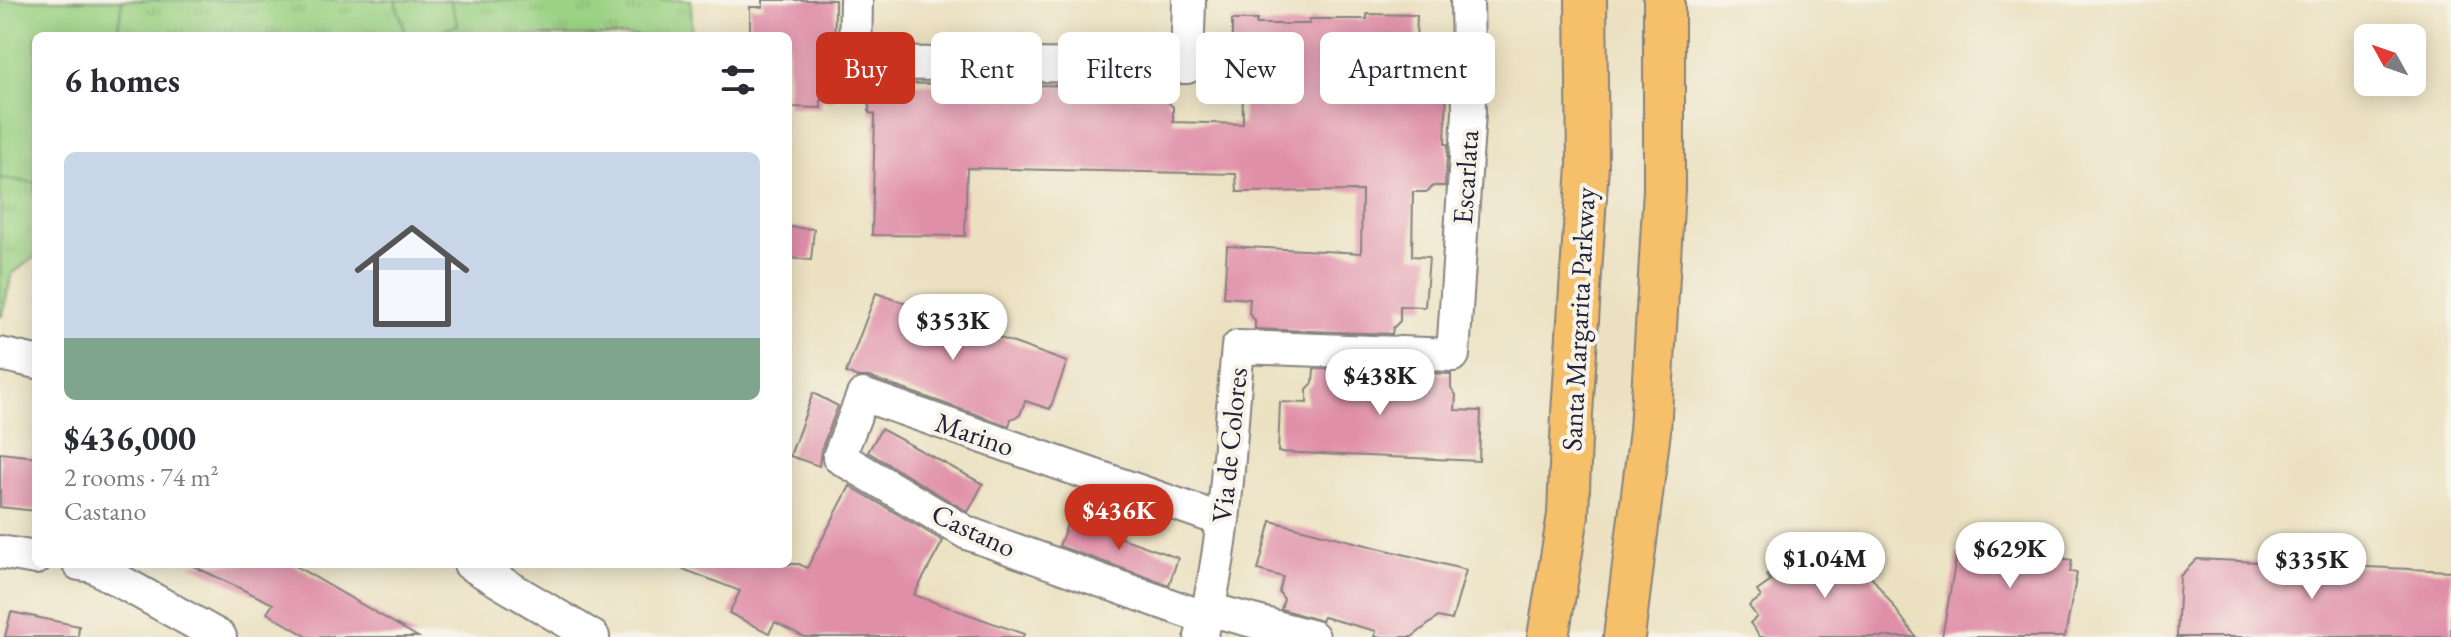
<!DOCTYPE html>
<html lang="en">
<head>
<meta charset="utf-8">
<style>
  body { margin:0; font-family:"EB Garamond",serif; background:#f7f7f7; color:#2b2b33; height:100vh; display:flex; flex-direction:column; font-size:30px; white-space:nowrap }
  * { box-sizing:border-box; margin:0 }
  p { font-size:26px; color:#7c7c81 }
  .icon { flex:none; width:44px; height:44px; fill:none; stroke:currentColor; stroke-width:2; stroke-linecap:round; stroke-linejoin:round }
  .map { position:relative; flex:1; overflow:hidden }
  .details { position:absolute; left:32px; top:32px; width:760px; height:536px; display:flex; flex-direction:column; background:#fff; border-radius:12px; box-shadow:0 4px 20px #0003 }
  .details>* { flex:none }
  .hud { position:absolute; left:816px; top:32px; width:760px; height:72px; display:flex; gap:16px }
  .needle { width:52px; rotate:310deg }
  .fabs { position:absolute; left:2354px; top:24px; display:grid; gap:16px }
  .fabs a { display:grid; place-items:center; width:72px; height:72px; border-radius:12px; background:#fff; box-shadow:0 4px 20px #0003; font-size:40px }
  .price { position:absolute; translate:-50% -68px; padding:0 18px; border-radius:28px; background:#fff; color:#222; font-size:26px; line-height:52px; filter:drop-shadow(0 2px 4px #0008) }
  .price::after { content:''; position:absolute; left:50%; top:48px; width:24px; height:18px; margin-left:-12px; background:inherit; clip-path:polygon(0 0,100% 0,50% 100%) }
  .price.on { background:#c8321e; color:#fff }
  ul { padding:0; list-style:none }
  li { display:grid; align-content:center; gap:16px; height:424px; padding:0 32px }
  li+li { border-top:2px solid #e1e1e2 }
  li span { display:grid; place-items:center; height:248px; border-radius:12px; color:#555 }
  li>.icon { margin-inline-start:auto }
  span .icon { width:144px; height:144px; fill:#fffc; stroke-width:1 }
  li b { font-size:34px }
  h2 { display:flex; justify-content:space-between; align-items:center; height:96px; padding:0 32px; font-size:34px }
  .pill { padding:0 28px; border-radius:12px; background:#fff; box-shadow:0 4px 20px #0003; font-size:28px; line-height:72px }
  .pill.on { background:#c8321e; color:#fff }
  .map>svg:first-child { display:block }
  .park { fill:url(#park-tufts); stroke:#5e7a60; stroke-width:2 }
  .pitch { fill:#9bd284; stroke:#5e7a60; stroke-width:2 }
  .building { fill:#e08fa9 }
  .lines { fill:none; stroke-linecap:round; stroke-linejoin:round }
  .minor-casing { stroke:#86827e; stroke-width:36 }
  .major-casing { stroke:#86827e; stroke-width:44 }
  .minor { stroke:#fff; stroke-width:32 }
  .major { stroke:#f6c06b; stroke-width:40 }
  .labels { text-anchor:middle; stroke-width:8; stroke-linejoin:round; paint-order:stroke }
  .street-label { font-size:28px; fill:#22223b; stroke:#f7f3e8 }
</style>
</head>
<body>
<div class="map">
<svg width="2451" height="637" viewBox="0 0 2451 637">
  <defs>
    <pattern id="park-tufts" width="24" height="20" patternUnits="userSpaceOnUse" patternTransform="scale(2)"><rect width="24" height="20" fill="#9bd284"/><path d="M3 7l-1-3M5 7V3M7 7l1-3M15 17l-1-3M17 17v-4M19 17l1-3" fill="none" stroke="#85b473"/></pattern>
  </defs>
  <rect width="100%" height="100%" fill="#f7f3e8"/>
  <filter id="ink" filterUnits="userSpaceOnUse"><feTurbulence type="fractalNoise" baseFrequency=".0125" numOctaves="2"/><feDisplacementMap in="SourceGraphic" scale="16" xChannelSelector="R" yChannelSelector="G"/><feConvolveMatrix kernelMatrix="1 2 1 2 8 2 1 2 1" color-interpolation-filters="sRGB"/></filter>
  <filter id="wash" filterUnits="userSpaceOnUse"><feTurbulence type="fractalNoise" baseFrequency=".006" numOctaves="4" result="noise"/><feDisplacementMap in="SourceGraphic" scale="32" xChannelSelector="R" yChannelSelector="G"/><feGaussianBlur stdDeviation="1.8" result="paint"/><feColorMatrix in="noise" values="0 0 0 0 0 0 0 0 0 0 0 0 0 0 0 0 0 1.4 0 .05"/><feComposite in="paint" operator="in"/></filter>
  <g filter="url(#wash)">
    <rect width="100%" height="100%" fill="#ebe1c1"/>
    <!-- park -->
    <path class="park" d="M0,0H691L692,36H36V256L12,274L2,316H0Z"/>
    <!-- pitch -->
    <path class="pitch" d="M0,0H122L117,36H36V183L0,178Z
      M395,0H450L458,25L426,36H407Z"/>
    <g id="blocks">
      <!-- building -->
      <path class="building" d="M763,0H835L834,100H821V108L788,107V36H750V7H763Z
        M1367,14L1417,15L1416,41L1432,42L1438,47L1449,48L1450,89L1447,88L1445,144H1448L1445,186H1433L1428,192H1413L1412,256L1429,257L1425,307L1400,306V321L1393,328L1392,334L1255,329V320L1249,314L1250,299L1224,297L1227,246L1361,253L1362,191L1237,192L1236,174L967,168L965,236L872,235L875,114L869,113L870,83L1167,87V101L1173,107V122L1243,124L1242,64H1232V20H1257L1256,24H1310L1309,19H1367Z
        M788,227L814,229L811,260L788,258Z
        M876,293L1067,362L1050,409L1025,401L1020,415L1011,419L1009,426L869,377H857L846,373Z
        M1314,369L1451,374V388L1456,395L1455,410L1481,411L1479,461L1278,452L1280,402L1307,403V389L1313,383Z
        M813,393L838,406L821,450L819,466L790,456Z
        M881,429L983,484L968,512L868,452Z
        M0,453L36,457V511L0,507Z
        M850,486L943,541L914,595L1024,634L1023,637H804L775,622L769,633L729,613L740,591L675,566L676,564H799L807,568Z
        M1069,519L1178,558L1169,585L1059,546Z
        M1271,521L1466,570L1452,620L1438,617L1412,637H1375L1376,631L1323,617L1321,621L1281,609L1284,599L1279,592L1283,577L1258,570Z
        M2002,531L2046,539L2045,546L2061,549L2060,558L2072,560L2070,572L2077,573L2065,637H1942L1957,553L1965,554L1968,540L1982,543L1984,534L2001,538Z
        M1837,543L1846,554L1852,550L1916,637H1760L1750,623L1757,617L1749,606L1761,597L1757,591L1771,581L1766,575L1801,550L1806,556L1821,544L1826,551Z
        M2197,559L2451,571V637H2177L2180,576Z
        M189,564H292L418,637H308L267,613L273,604Z
        M11,612L79,626L78,637H5Z"/>
    </g>
  </g>
  <g filter="url(#ink)">
    <use href="#blocks" fill-opacity="0" stroke="#86827e" stroke-width="2"/>
    <g class="lines">
      <defs>
        <path id="minor" d="M856,0L855,63L1187,67L1189,0
          M0,354L36,362
          M0,552L36,558
          M79,564L93,566L220,637
          M470,564L593,637
          M1208,609L1313,637
          M1206,618L967,533L839,457L863,395L1222,520
          M1201,637C1227,544 1229,443 1238,347L1453,355L1469,112L1467,0"/>
        <path id="major" d="M1548,637L1568,515L1572,414L1588,165L1586,0
          M1624,637L1650,431L1664,189V0"/>
      </defs>
      <!-- minor casing -->
      <use href="#minor" class="minor-casing"/>
      <!-- major casing -->
      <use href="#major" class="major-casing"/>
      <!-- minor -->
      <use href="#minor" class="minor"/>
      <!-- major -->
      <use href="#major" class="major"/>
    </g>
  </g>
  <g class="labels">
    <!-- street labels -->
    <g class="street-label">
      <text transform="translate(1465 177) rotate(-86)" y="10">Escarlata</text>
      <text transform="translate(1578 319) rotate(-87)" y="10">Santa Margarita Parkway</text>
      <text transform="translate(975 434) rotate(19)" y="10">Marino</text>
      <text transform="translate(1229 445) rotate(-84)" y="10">Via de Colores</text>
      <text transform="translate(974 530) rotate(25)" y="10">Castano</text>
    </g>
  </g>
</svg>
<div class="fabs">
<a><svg class="needle" viewBox="-14 -14 28 28"><path d="M0-13l5 13h-10z" fill="#e53935"/><path d="M0 13l5-13h-10z" fill="#7c7c81"/></svg></a>
</div>
<b class="price" style="left:953px;top:362px">$353K</b>
<b class="price" style="left:1380px;top:417px">$438K</b>
<b class="price on" style="left:1119px;top:552px">$436K</b>
<b class="price" style="left:2010px;top:590px">$629K</b>
<b class="price" style="left:1825px;top:600px">$1.04M</b>
<b class="price" style="left:2312px;top:601px">$335K</b>
<div class="hud">
<a class="pill on">Buy</a>
<a class="pill">Rent</a>
<a class="pill">Filters</a>
<a class="pill">New</a>
<a class="pill">Apartment</a>
</div>
<section class="details">
<h2>6 homes<svg class="icon" aria-label="filters" viewBox="0 0 24 24"><path d="M4 7h16M4 17h16"/><circle cx="9" cy="7" r="2"/><circle cx="15" cy="17" r="2"/></svg></h2>
<ul>
<li><span style="background:linear-gradient(#c9d6e8 75%,#7fa58c 0)"><svg class="icon" aria-label="home" viewBox="0 0 24 24"><path d="M3 11l9-7 9 7M6 9v11h12V9"/></svg></span><div><b>$436,000</b><p>2 rooms · 74 m²</p><p>Castano</p></div></li>
</ul>
</section>
</div>
</body>
</html>
